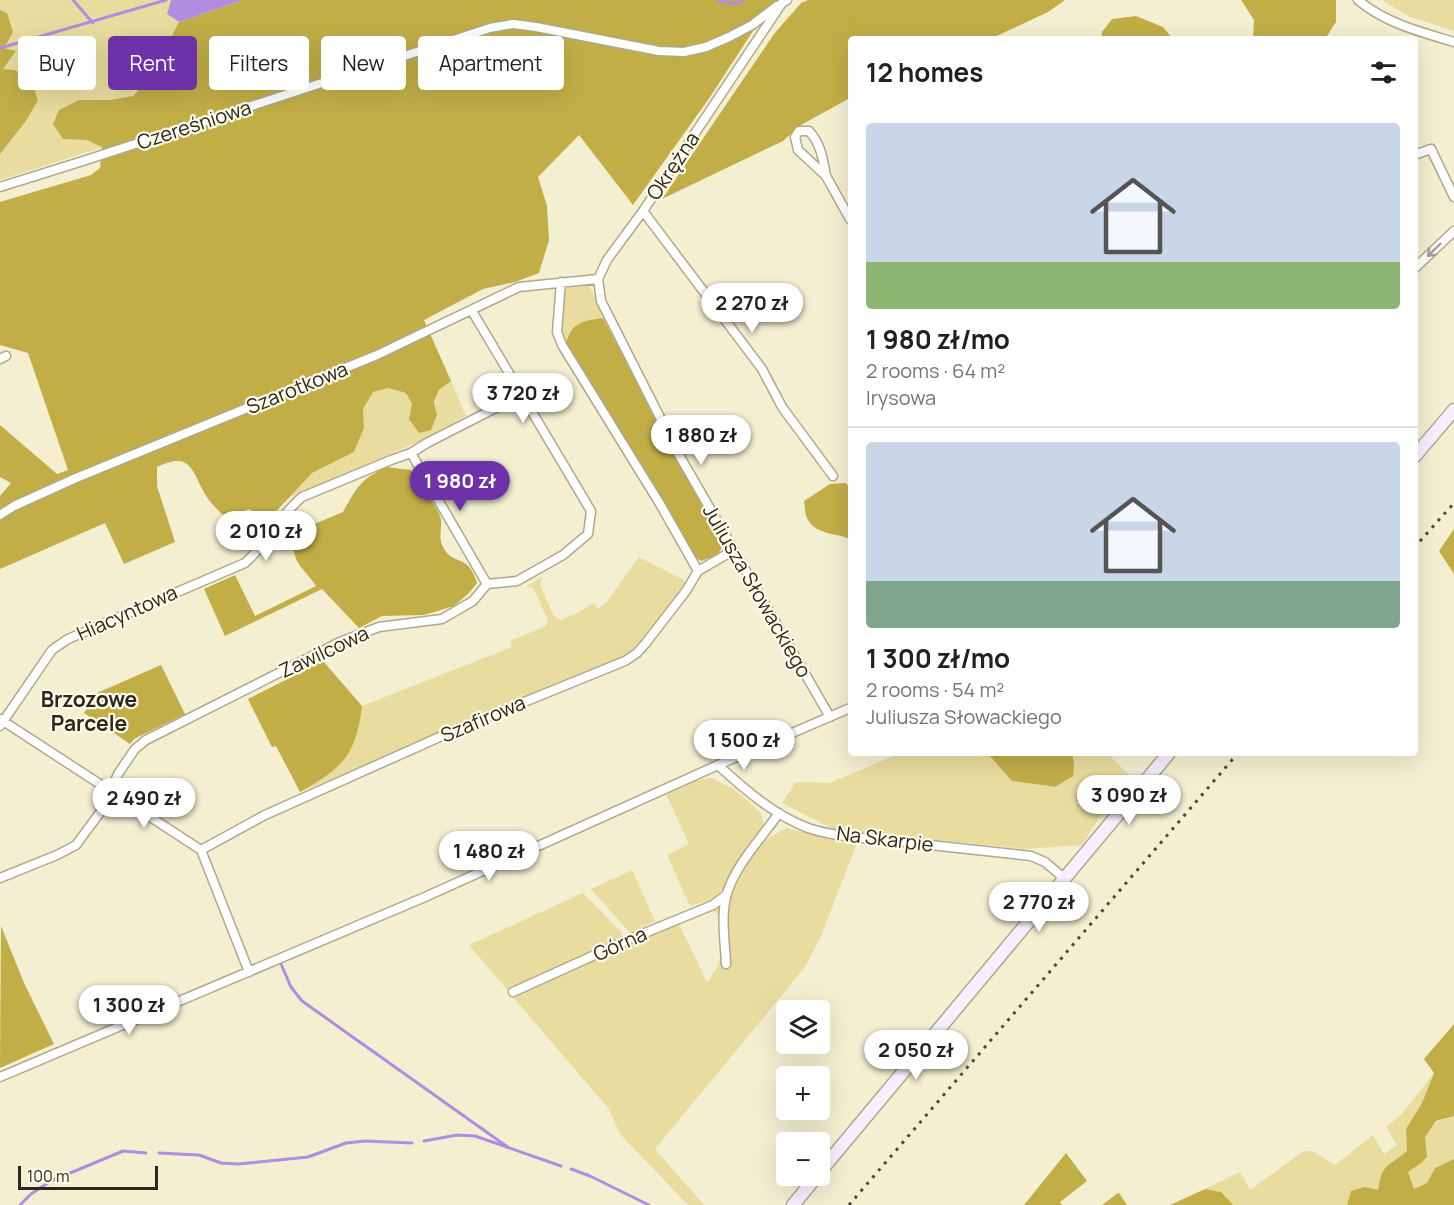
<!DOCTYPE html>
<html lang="en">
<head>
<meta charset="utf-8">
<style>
  body { margin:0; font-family:Manrope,sans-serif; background:#f6f6f6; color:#202124; height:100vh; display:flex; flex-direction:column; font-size:22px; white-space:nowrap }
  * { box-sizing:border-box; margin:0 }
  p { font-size:20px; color:#757577 }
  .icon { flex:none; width:33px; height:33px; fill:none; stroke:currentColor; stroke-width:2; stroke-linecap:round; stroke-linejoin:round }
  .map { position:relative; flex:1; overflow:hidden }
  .side { position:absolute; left:848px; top:36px; width:570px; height:720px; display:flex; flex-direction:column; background:#fff; border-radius:6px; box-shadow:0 6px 24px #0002 }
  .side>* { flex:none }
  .top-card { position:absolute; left:18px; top:36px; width:570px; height:54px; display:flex; gap:12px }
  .controls { position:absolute; left:776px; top:1000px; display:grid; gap:12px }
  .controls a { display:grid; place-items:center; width:54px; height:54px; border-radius:6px; background:#fff; box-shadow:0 6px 24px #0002; font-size:30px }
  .scale { position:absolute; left:18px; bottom:15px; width:140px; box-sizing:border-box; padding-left:6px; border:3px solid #29281d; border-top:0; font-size:16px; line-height:21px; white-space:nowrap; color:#29281d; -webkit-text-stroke:4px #fefbea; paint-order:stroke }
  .price { position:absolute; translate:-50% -51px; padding:0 14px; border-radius:21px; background:#fff; color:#222; font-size:20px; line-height:39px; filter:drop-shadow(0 2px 3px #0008) }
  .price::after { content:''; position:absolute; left:50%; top:36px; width:18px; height:14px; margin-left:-9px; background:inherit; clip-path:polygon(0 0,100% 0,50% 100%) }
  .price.active { background:#6d32a8; color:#fff }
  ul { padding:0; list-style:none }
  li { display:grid; align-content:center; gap:12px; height:318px; padding:0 18px }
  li+li { border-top:2px solid #e0e0e0 }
  li span { display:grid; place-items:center; height:186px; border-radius:6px; color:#555 }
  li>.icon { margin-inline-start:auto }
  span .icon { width:108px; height:108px; fill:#fffc; stroke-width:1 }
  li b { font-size:26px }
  h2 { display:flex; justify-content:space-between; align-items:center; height:72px; padding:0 18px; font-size:26px }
  .chip { padding:0 21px; border-radius:6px; background:#fff; box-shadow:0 6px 24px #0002; font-size:21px; line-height:54px }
  .chip.active { background:#6d32a8; color:#fff }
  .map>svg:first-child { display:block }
  .green { fill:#e8dc9e }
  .forest { fill:#c1ae47 }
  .water { fill:#b08de1 }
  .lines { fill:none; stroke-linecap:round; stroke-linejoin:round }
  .stream { stroke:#b08de1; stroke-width:3 }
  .street-casing { stroke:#aea98d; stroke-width:11 }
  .secondary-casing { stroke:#aea98d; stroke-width:15 }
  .street { stroke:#fff; stroke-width:8 }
  .secondary { stroke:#f5effe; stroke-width:12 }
  .rail { stroke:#4c4a3c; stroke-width:3; stroke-dasharray:3 6; stroke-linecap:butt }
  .oneway { stroke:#9f9e99 }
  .labels { text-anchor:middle; stroke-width:4.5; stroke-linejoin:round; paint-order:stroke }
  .street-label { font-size:20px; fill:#29281d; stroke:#fefbea }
  .neighbourhood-label { font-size:21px; font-weight:bold; fill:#29281d; stroke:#fefbea }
</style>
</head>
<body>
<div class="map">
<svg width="1454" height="1205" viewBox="0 0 1454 1205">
  <rect width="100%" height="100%" fill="#f4efd1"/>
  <!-- green -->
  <path class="green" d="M0,0H171L167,14L179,22C170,39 148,91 131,96C114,101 96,100 79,100L63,139L87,140L103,147L0,180V154L26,121L2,69L16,51L4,48L7,13L0,10Z
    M1382,0H1454V31L1410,17Z
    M586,283C595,293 598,306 603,318C584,321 572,321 566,343C557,328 563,306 565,289Z
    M451,381L466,416L416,443L286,499L312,473L354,452L364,428L363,409L373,392L388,388L406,393L412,404L436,415C434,399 436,390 451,381Z
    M639,557L684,580V587C666,612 649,638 624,656L300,792L322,779L357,732L362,706L512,647L510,641L546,626L548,620L533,588L527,586L542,577L540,585L554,616L561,620L577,613L594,603L598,609L606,603Z
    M900,753H987L1012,781L1055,787L1074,763L1072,753H1107L1132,778L1101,815L1082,845L1024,849L833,829L782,803L796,782L830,783Z
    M711,778L734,789L761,813L764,825L759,839L726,887L711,900L690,906L667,855L689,844L666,794L689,782Z
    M787,828L856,846L821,936L805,967L655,1149L704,1205H688L620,1134L609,1109L512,996L678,922L707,982C727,958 722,945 721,916L713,911L734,887L746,863L768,838Z
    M632,870L655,921L630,933L591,889Z
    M583,893L622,933L620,940L509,992L469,945Z
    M1434,1073L1422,1103L1406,1129L1407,1151C1388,1167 1382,1163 1378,1190L1351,1191L1347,1205H1232L1205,1189L1240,1172L1250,1190L1304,1151H1312L1335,1165L1373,1135L1384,1154L1397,1145L1386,1127L1402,1114Z
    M1454,1116V1159L1435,1168L1427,1183L1413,1190L1407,1172L1421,1163C1425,1134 1423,1125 1454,1116Z"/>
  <!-- forest -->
  <path class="forest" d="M243,0H778L753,31L708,100L633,205L579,135L538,177L547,206L549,240L539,273L515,282L483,289L424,320L451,381L439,390L434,402L437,415L431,430L419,433L409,419L412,404L406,393L388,388L373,392L363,409L364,428L354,452L312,473L268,520L249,509L227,519C220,512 212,505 207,497C191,472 193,450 157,467V486L175,542L124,564L105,523L0,569V496L11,483L0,477V425L57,474L68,470L28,353L0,345V202L91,175L100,168L102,147L87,140L63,139L53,124L59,110L79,100H110L133,96L149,79L179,22Z
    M808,0H1065L1048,12L990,39H850V98L801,125L783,141L662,199L774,34L801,3Z
    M1241,0H1336V22L1325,39H1253L1254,20Z
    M0,10L7,13L13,32L4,48L16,51L3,69L14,70L29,77L38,100L26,121L0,154Z
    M1136,16L1163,27L1173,39H1101L1102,32L1112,19Z
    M603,318L724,545L717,555L701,561L693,555L664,502L566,343C572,321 584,321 603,318Z
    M386,467L411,470C418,480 439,509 441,519C442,529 438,538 443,547C453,567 468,552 477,583L469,593L454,606L424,615L382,616L359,628L322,589L225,636L204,589L235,575L255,616L316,586C303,566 293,566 293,539L307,527L343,512C357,487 360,480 386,467Z
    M846,483L850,489V539C836,533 817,535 808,520C805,516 805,506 804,501L830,484Z
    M1454,529V574L1439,551Z
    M323,661L362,706C360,723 356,743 346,757C335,772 316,783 300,792L276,746L272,747L248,699Z
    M161,665L185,714L134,739L130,744L84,713L97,693Z
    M987,753H1072L1074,763L1073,776L1055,787L1012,781Z
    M1,926L24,983L54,1044L0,1068Z
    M1454,1024V1116L1436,1121L1425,1137L1427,1157L1421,1163L1408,1172L1414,1189L1427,1183L1435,1168L1454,1159V1205H1347L1351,1191L1365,1187L1378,1190C1382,1163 1388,1167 1407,1151L1406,1129L1422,1103L1434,1073L1424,1059Z
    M1066,1153L1087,1181L1060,1202L1062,1205H1024Z
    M1205,1189L1221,1192L1233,1205H1170Z
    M1119,1193L1127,1205H1102L1118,1193Z"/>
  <!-- water -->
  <path class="water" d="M171,0H243L179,22L167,14Z"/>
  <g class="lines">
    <!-- stream -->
    <path class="stream" d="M73,0L93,23
      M717,0L735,4L743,0
      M0,48L166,0
      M281,964L291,987L302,1001L509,1148
      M424,1141L457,1135L475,1136L561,1166
      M159,1153L199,1155L221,1163L238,1164L308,1157L346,1143L365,1141L412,1143
      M571,1169L590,1176L649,1205
      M20,1205L31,1194L51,1181L123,1151L146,1153"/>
    <defs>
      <path id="street" d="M787,0L782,3L643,211L607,260L598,279L601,301L678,453L830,717
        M1358,0C1385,23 1421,32 1454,42
        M1414,155L1431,149L1454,197
        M826,176C823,159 821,144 809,131H799L795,137L798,150L826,176L850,219
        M0,187L83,161L490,28L513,24L536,27L659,51L684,52L706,47L729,37L752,25L777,6
        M643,211L762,369L782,407L833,476
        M1414,269L1454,231
        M561,282L557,332L562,345L660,504L698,571
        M0,359L6,356
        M411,453L487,584
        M0,515L14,506L76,478L377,355L519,287L598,279
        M0,719L201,850L249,972
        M0,726L52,650L68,639L245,563C267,544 279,516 302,497L391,460L411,453L427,443L521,395
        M718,765C744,789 774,815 808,828C835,837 866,838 894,841C940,846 985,851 1031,856L1045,862L1065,879
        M201,850L265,815L453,731L625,661L637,653L645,644L686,591L698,571L734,550
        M0,878L57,855L76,845L104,807L118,774L135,749L146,740L340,642L379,627L442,619L473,601L487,584L517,581L563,555L588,534L591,511L472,311
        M726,964C725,942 721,918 726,897C734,866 761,839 779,813
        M513,992L630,939L713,905L726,895
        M0,1077L425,897L718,765L850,708"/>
      <path id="secondary" d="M1414,457L1454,410
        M819,1173L1169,753
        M793,1205L817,1176"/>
    </defs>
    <!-- street casing -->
    <use href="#street" class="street-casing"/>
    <!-- secondary casing -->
    <use href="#secondary" class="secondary-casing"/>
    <!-- street -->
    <use href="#street" class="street"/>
    <!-- secondary -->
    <use href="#secondary" class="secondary"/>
    <!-- rail -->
    <path class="rail" d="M1414,548L1454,503
      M849,1205L1238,753"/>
  </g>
  <!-- one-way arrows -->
  <defs><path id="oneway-shaft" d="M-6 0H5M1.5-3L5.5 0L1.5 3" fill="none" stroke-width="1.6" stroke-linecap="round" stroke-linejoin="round" transform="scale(1.5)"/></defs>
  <use class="oneway" href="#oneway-shaft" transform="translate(1434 250) rotate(136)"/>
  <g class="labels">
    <!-- street labels -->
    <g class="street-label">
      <text transform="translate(194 125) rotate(-18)" y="7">Czereśniowa</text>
      <text transform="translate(673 166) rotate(-56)" y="7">Okrężna</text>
      <text transform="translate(297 388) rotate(-22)" y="7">Szarotkowa</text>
      <text transform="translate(757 591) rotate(60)" y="7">Juliusza Słowackiego</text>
      <text transform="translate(127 613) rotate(-24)" y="7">Hiacyntowa</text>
      <text transform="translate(324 652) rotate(-25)" y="7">Zawilcowa</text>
      <text transform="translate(483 719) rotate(-23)" y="7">Szafirowa</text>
      <text transform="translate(885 839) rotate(7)" y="7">Na Skarpie</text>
      <text transform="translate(620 944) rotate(-24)" y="7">Górna</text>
    </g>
    <!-- neighbourhood labels -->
    <g class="neighbourhood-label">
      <text x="89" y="707">Brzozowe<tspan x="89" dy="24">Parcele</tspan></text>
    </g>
  </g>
</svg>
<div class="controls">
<a><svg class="icon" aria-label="layers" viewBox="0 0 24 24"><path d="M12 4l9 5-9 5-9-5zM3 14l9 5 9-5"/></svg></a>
<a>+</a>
<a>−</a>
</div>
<div class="scale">100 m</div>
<b class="price" style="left:752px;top:334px">2 270 zł</b>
<b class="price" style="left:523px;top:424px">3 720 zł</b>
<b class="price" style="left:701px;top:466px">1 880 zł</b>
<b class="price active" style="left:460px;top:512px">1 980 zł</b>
<b class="price" style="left:266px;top:562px">2 010 zł</b>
<b class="price" style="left:744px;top:771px">1 500 zł</b>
<b class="price" style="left:1129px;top:826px">3 090 zł</b>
<b class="price" style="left:144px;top:829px">2 490 zł</b>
<b class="price" style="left:489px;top:882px">1 480 zł</b>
<b class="price" style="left:1039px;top:933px">2 770 zł</b>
<b class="price" style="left:129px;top:1036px">1 300 zł</b>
<b class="price" style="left:916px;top:1081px">2 050 zł</b>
<div class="top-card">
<a class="chip">Buy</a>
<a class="chip active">Rent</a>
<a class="chip">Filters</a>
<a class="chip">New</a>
<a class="chip">Apartment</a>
</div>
<section class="side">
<h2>12 homes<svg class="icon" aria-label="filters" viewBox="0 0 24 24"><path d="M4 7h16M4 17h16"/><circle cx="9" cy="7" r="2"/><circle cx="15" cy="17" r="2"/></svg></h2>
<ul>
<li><span style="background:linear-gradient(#c9d6e8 75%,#8fb573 0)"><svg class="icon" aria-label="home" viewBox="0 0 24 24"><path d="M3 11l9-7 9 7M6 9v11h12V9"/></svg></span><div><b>1 980 zł/mo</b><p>2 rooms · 64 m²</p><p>Irysowa</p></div></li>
<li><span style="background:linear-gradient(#c9d6e8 75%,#7fa58c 0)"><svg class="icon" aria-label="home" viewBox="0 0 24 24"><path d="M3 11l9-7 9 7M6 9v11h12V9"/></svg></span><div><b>1 300 zł/mo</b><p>2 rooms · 54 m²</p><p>Juliusza Słowackiego</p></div></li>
</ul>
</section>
</div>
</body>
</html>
